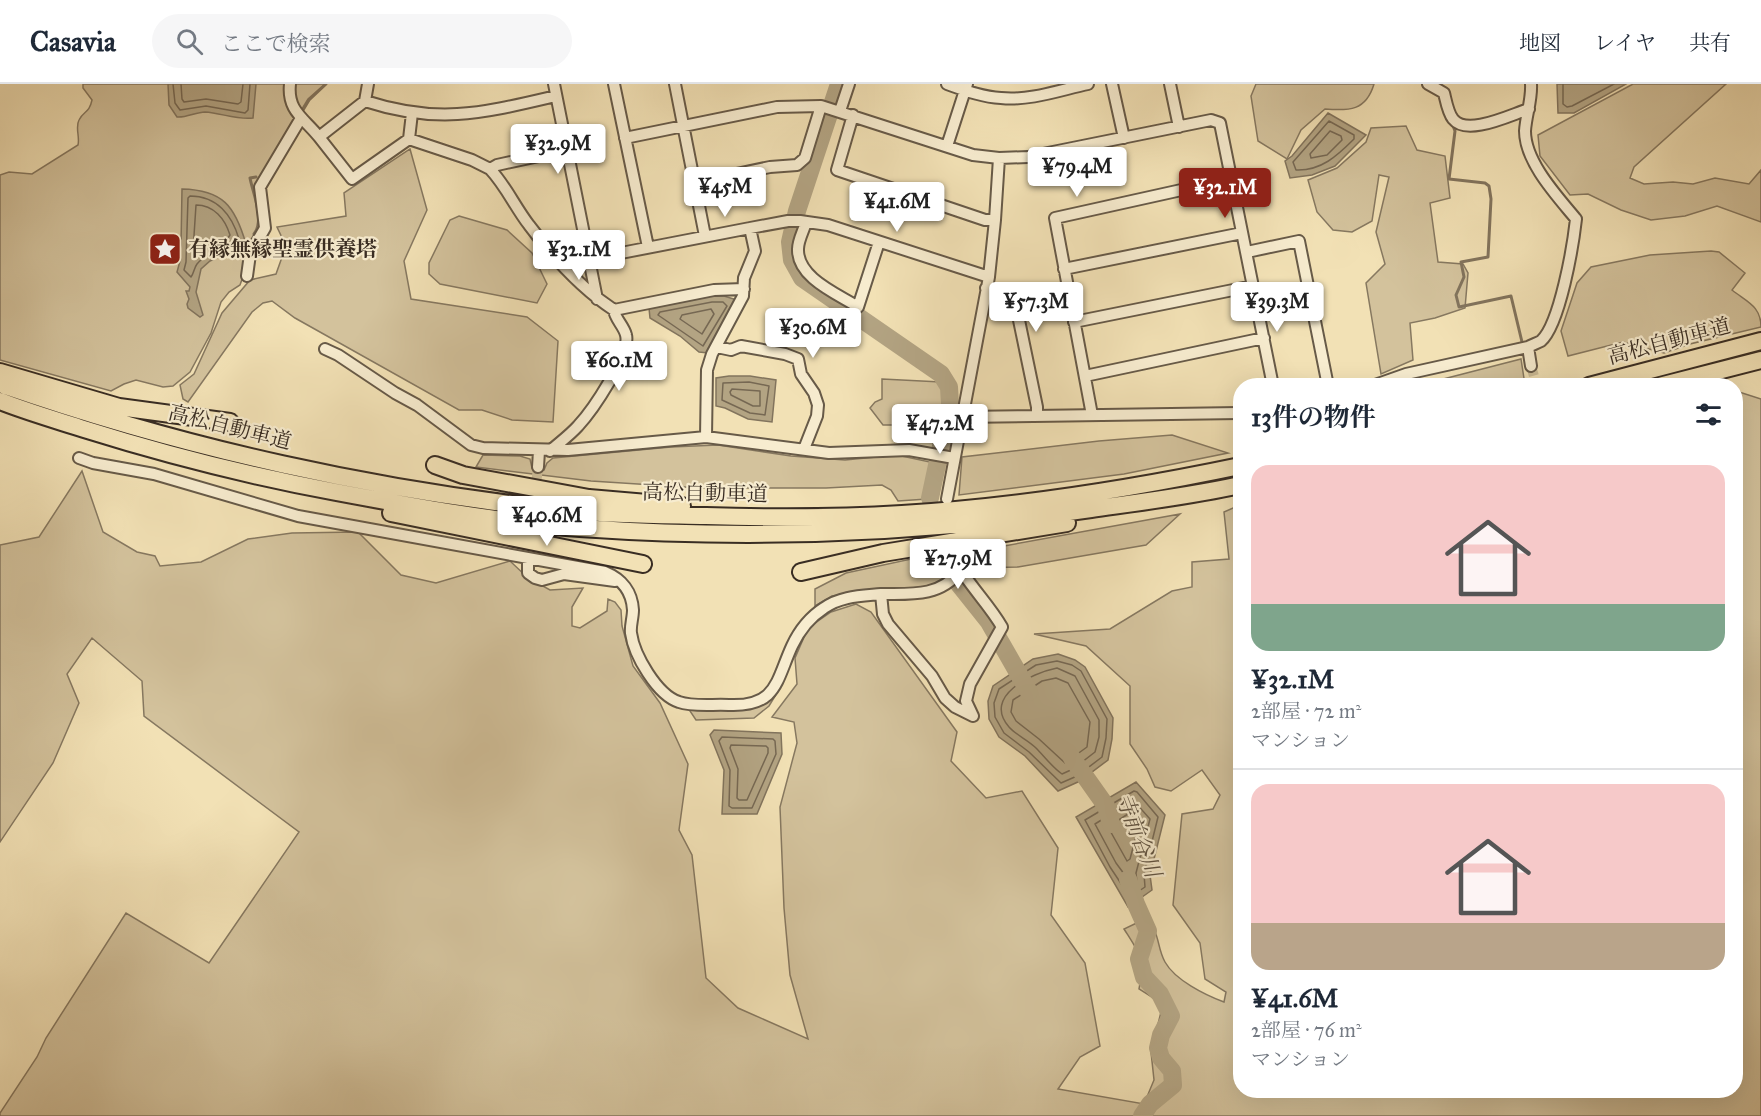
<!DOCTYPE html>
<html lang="ja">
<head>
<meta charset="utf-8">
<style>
  body { margin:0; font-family:"IM FELL Great Primer","Noto Serif JP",serif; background:#f6f6f7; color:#1f2937; height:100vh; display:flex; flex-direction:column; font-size:22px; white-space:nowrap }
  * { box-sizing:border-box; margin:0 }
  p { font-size:20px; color:#747a83 }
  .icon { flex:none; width:33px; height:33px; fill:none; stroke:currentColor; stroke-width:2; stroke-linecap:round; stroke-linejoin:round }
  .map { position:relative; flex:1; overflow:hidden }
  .side { position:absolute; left:1233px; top:294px; width:510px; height:720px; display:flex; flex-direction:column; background:#fff; border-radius:24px; box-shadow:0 6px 24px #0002 }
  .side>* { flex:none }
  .price { position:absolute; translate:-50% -51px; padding:0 14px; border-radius:6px; background:#fff; color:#222; font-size:20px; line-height:39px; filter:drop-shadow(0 2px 3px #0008) }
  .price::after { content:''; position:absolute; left:50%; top:36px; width:18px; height:14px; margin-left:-9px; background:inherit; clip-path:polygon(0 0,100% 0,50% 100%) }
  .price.on { background:#8f2418; color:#fff }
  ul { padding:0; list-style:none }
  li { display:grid; align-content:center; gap:12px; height:318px; padding:0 18px }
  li+li { border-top:2px solid #e0e1e3 }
  li span { display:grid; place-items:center; height:186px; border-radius:18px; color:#555 }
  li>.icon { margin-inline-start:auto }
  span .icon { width:108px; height:108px; fill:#fffc; stroke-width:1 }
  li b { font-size:26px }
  h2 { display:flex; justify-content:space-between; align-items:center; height:72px; padding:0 18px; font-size:26px }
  header { display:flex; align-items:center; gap:36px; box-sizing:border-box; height:84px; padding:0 30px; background:#fff; border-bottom:2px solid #e0e1e3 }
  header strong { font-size:28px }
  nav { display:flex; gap:33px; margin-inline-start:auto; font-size:21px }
  .search { width:420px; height:54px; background:#f6f6f7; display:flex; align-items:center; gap:15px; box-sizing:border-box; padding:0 21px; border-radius:33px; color:#747a83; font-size:22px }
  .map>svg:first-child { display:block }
  .green { fill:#d3c29c; stroke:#867860; stroke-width:1.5 }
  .water { fill:#b3a483; stroke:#82745d; stroke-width:1.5 }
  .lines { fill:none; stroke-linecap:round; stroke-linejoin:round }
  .shore { stroke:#766853; stroke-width:1.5 }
  .stream { stroke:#82745d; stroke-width:3 }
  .river { stroke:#b3a483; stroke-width:18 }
  .minor-tunnel { stroke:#cdbd98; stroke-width:10; stroke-dasharray:10 5; stroke-linecap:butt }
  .minor-casing { stroke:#675a48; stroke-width:14 }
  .highway-casing { stroke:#392d23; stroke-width:20 }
  .minor { stroke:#f7eccf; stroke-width:10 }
  .highway { stroke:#f2e1b5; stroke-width:16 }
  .labels { text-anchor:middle; stroke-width:4.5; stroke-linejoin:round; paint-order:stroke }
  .poi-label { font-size:21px; font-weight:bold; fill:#392d23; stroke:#f7eccf; text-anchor:start }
  .street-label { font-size:21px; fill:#392d23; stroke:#f7eccf }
  .water-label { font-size:22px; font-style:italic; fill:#5e5140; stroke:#f7eccf }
</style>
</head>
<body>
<header>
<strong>Casavia</strong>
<div class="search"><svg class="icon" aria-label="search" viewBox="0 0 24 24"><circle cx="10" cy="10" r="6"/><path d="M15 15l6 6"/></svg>ここで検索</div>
<nav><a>地図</a><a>レイヤ</a><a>共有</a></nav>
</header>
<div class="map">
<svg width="1761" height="1032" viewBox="0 0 1761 1032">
  <rect width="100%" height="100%" fill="#f2e1b5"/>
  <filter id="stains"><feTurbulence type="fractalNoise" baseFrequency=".00333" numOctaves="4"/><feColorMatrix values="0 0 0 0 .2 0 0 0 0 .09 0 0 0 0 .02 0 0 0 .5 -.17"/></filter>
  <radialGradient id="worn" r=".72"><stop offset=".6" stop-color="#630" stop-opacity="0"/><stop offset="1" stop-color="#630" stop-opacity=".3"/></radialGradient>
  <!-- green -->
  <path class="green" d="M83,0H325L308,15L257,99L261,142L240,201L229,208L221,218L211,249L190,288L173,302L163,303L136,296L124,300L111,307L0,276V91L9,88L32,90L78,61C80,53 75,43 79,36C84,26 89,30 92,16L83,4Z
    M1256,0H1374C1366,27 1349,27 1325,25L1301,46L1287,75L1258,57L1251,12Z
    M1633,0H1726L1634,83L1630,94L1644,100L1673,98L1693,100L1715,94L1749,100L1761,86V138L1717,122L1685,132L1651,136L1621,126L1588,110L1570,111L1540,72L1538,51Z
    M1406,42L1417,66L1445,72L1450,114L1430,119L1438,178L1463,180L1468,189L1465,224L1435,234L1410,239L1413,276L1381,290L1366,199L1385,180L1376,148L1389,93L1379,91L1372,137L1352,148L1333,146L1317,128L1308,96L1337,84L1366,58L1371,44Z
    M410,65L427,126L404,177L411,215L527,233L558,257L553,338L512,336L482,326H459L295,234L272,217L263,219L252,228L188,318L183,315L180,301L194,290L222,229L250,196L276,190L286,162L277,143L346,132L344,109Z
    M459,132L507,146L532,169L547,200L537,219L440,200L429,190V179L450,136Z
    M1711,167L1719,168L1745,189L1732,206C1747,218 1761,222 1761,243L1690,260L1664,269L1623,258L1568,272L1561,247L1577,199L1591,183L1650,171Z
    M1521,275L1525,301H1420Z
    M882,295L941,298L946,309L942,341H883L870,324L875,318L882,315Z
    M1736,307L1761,315V1032H0V1029L37,973L46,954L126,829L209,879L299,748L144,632L142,597L92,554L67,590L79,619L53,679L0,758V461L39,453L82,387L103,448L137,468L155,472L160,482L201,478L248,455L292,449L358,448L401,491L436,499L510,477L528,494L550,506L583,504L572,523V542L580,544L607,527L608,515L615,518L621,526L622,542L633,582L660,619L688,680L679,746L692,771L706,894L738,924L808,955L790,891L784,824L780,723L797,659L794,638L772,633L797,600L795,574L808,544L831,528L856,520L871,528L957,648L951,677L986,714L1022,707L1058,764L1051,831L1085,879L1100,962L1080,973L1058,1005L1144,1020L1154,996L1151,968L1163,920L1139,905C1145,874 1140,870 1124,845L1145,835C1161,848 1156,862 1165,878C1175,896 1205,911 1224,918L1226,908L1205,895L1200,859L1173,821L1182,730L1213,725L1220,711L1202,686L1171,707L1155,703L1147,685L1130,660V602L1086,562L1034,550L1110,545L1172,507L1192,503V478L1229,475L1224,428L1240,421V1006H1736Z
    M1172,351L1228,369L1124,390L959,411L962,373L1099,357Z
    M718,361L791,372L845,376L897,371L930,378L927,415L898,417L891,406L882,401L826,404H700L591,397L476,383L483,371L520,372L530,375L532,384L544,386L547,379L553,374L671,363Z
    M1180,430L1146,461L1018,483L973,484L960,470Z
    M925,472L943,495L924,505L871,506L832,512L815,522V505L846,489Z
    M780,604L769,622L754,634L696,636L688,624H751L766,618Z"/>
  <!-- water -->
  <path class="water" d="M168,0H256L253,34C237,36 221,29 205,28C196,28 186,34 177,33L169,21Z
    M1557,0H1626L1574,29H1558Z
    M1328,29L1366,51L1335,82L1312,91L1290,94L1285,77L1292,72Z
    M182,105C223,106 235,122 246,160L210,177L201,185L196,208L203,231L200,233L188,224L187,220L189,215L186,207H189L190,203L177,188L180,177L178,175L181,161Z
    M711,212H724L737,216L708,269L699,268L680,252L650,234L649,224Z
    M729,292H750L776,296L772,338L748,335L725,324L716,322V294Z
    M1058,570L1075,576L1085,583L1113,634L1112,655L1108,676L1080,697L1058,707L1025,672L999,653L989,635L988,617L993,602L1033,575Z
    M714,646L781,649L782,670L757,730H722L724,686L710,651Z
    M1136,698L1165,731L1150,791L1152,806L1128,823L1076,733Z"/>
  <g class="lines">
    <!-- shore -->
    <path class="shore" d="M173,0L175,19L180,26L206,22L245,29L248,26L250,0
      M181,0L182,15L184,18L206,15L238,20L241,18L243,0
      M1563,0V20L1567,23L1572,22L1614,0
      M1329,37L1354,51V55C1337,72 1321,87 1296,86L1293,78Z
      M1330,47L1341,52L1342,56L1327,71L1311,74L1310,70Z
      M190,112C217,112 232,131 239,155L237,158C224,164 206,169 197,180C194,184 194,189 191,193L184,186L186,178L188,114Z
      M196,121C214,121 225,135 230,151L228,154L196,170L193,167Z
      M712,218H723L727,222L703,262L658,231L660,228Z
      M711,225L714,230L702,250L680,235L682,231Z
      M749,298L769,302L765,331L750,329L722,316L723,299Z
      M732,305L760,307V322H753L731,311L730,308Z
      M1057,577L1072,581L1081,587L1107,635L1106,654L1102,673L1077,692L1061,699L1029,668L1004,649L995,633L994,619L999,605L1036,581Z
      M1057,584L1075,592L1099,636V653L1095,668L1073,685L1062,690C1052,683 1044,672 1036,664C1028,656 1016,651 1009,643C982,612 1032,589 1057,584Z
      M1056,594L1068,599L1090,638L1087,663L1065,679L1039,655L1016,637L1011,628L1013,616L1042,597Z
      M722,653L773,655L775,657L776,670L752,724H732L729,722L730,686L719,657Z
      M731,661L766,662L768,664V669L747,716H739L737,714L738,685L730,664Z
      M1134,707L1137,708L1158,733L1144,790L1145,803L1130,813L1110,783L1085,736Z
      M1133,716L1150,735L1136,789L1137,799L1133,802L1116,779L1095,740Z
      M1131,728L1140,737L1130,775L1127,777L1108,743Z"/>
    <!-- stream -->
    <path class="stream" d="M303,26L309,16L326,0
      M1452,39L1455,47L1449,95L1485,99L1489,102L1491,115L1488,173L1461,178L1464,193L1456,211L1459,223L1511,212L1522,258
      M254,150C265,136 253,110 250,94L256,93"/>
    <!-- river -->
    <path class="river" d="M839,0L797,127L790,158L792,176L802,194L941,290L949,303L950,320L930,414
      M934,469L989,538L1029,608
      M1072,674L1106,722L1111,740
      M1128,795L1136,820L1148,847L1139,875L1144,893L1160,910L1171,932L1161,951L1158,964L1161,974L1172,987L1173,1001L1150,1020L1142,1032"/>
    <!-- minor-tunnel -->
    <path class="minor-tunnel" d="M1531,282L1537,302
      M533,428L538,383"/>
    <defs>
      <path id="minor" d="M290,0C287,27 304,34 319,53
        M368,0L365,17C439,41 483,29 556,12
        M554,0L597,215
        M614,0L648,163
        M675,0L705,152
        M947,0C964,6 982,13 1001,14C1030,17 1060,6 1088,0
        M1112,0L1124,54
        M1170,0L1179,43
        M1428,0L1444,9C1446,17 1448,29 1453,35C1467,53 1512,30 1529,25
        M365,17L319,53L352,95L409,55L472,76L490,85L497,81L567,66
        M840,27L849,0
        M853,31L837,86L985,136H995
        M625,54L777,23L821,22L973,71L999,74L1028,73L1211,36L1220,39L1273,302
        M409,55L412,29
        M947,62L967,0
        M490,85C506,102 515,123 529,141C552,172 582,205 614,226L714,206L744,205
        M694,99L770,83L797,81L805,74L821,22
        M806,138C804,146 798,156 798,165C797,194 838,210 858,223L879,158
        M1247,168L1299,157L1328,302
        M590,175L750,144L788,137H800L828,141L989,193
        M1064,185L1242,149
        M247,192L250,170L265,144L260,103L301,34
        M986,204L1014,212L1037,323V332
        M1074,238L1253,202
        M717,263L731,266L741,262L785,270L798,275L801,290L814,309L818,321L817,332L804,365
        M1528,263L1531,282
        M325,265L338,271L395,309L417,321L471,361L483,364L568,366L706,353L829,369L909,366L954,374
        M1085,292L1264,254
        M1372,302L1406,290L1528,263C1532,261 1537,259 1541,257C1560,240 1573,162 1576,135C1557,112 1525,78 1525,47C1526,31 1532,16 1531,0
        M1092,331L1055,134L1231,95
        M961,333L1240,329
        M706,353L707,286L712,270L743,212L744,194L755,167L750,144
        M550,367C559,359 570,351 578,342C592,327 631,270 626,251C624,242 615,235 614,226
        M79,374L93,379L154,390L298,432L605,488C622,495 632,508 633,526C633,534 630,542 631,549C634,571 657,611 679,618C693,623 714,620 729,621C777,623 776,597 792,562C799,547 810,533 824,524C841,512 861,512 881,510
        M538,383L539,367
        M947,415L989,193L995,136L999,74
        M952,469C964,497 987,517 1002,543L970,600L966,617L973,632L955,623L945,614L932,592L888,540L883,530L881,510C911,510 940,513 960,487
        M528,479V489L535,494L542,496L564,490L615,497"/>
      <path id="highway" d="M0,288L119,323L230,338
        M0,300C183,364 380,408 573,427C617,431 662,431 706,432C772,434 837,434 902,430C1016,423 1130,405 1240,382
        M1589,302L1761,257
        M1659,302L1761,276
        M0,317C28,328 56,336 84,345C167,371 250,392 336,408C416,423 498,438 580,444C752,456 920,450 1091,425C1141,418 1191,412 1240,401
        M435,381L463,391L589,414L682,422
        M391,429L643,480
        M801,488L883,469L1067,439"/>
    </defs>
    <!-- minor casing -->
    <use href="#minor" class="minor-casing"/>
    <!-- highway casing -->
    <use href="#highway" class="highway-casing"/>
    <!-- minor -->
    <use href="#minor" class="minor"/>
    <!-- highway -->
    <use href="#highway" class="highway"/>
  </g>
  <!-- icons -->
  <defs>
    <symbol id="sight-square" viewBox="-11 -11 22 22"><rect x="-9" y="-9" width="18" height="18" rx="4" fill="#8f2418" stroke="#f7eccf"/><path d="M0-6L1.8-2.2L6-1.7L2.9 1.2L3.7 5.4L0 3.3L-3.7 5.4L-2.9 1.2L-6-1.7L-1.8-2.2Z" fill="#fff"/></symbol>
  </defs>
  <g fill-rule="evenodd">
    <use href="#sight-square" x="146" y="146" width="38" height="38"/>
  </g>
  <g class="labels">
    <!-- poi labels -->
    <g class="poi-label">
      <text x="188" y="172">有縁無縁聖霊供養塔</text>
    </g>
    <!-- street labels -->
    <g class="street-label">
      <text transform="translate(1669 257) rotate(-15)" y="7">高松自動車道</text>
      <text transform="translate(230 343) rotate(14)" y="7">高松自動車道</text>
      <text transform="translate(705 409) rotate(1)" y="7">高松自動車道</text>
    </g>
    <!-- water labels -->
    <g class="water-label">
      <text transform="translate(1139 751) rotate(69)" y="8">寺前谷川</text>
    </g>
  </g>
  <rect width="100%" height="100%" filter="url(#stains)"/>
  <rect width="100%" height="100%" fill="url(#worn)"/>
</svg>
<b class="price" style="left:558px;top:91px">¥32.9M</b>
<b class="price" style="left:1077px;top:114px">¥79.4M</b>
<b class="price" style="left:725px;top:134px">¥45M</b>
<b class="price on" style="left:1225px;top:135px">¥32.1M</b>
<b class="price" style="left:897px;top:149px">¥41.6M</b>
<b class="price" style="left:579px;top:197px">¥32.1M</b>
<b class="price" style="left:1036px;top:249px">¥57.3M</b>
<b class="price" style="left:1277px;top:249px">¥39.3M</b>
<b class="price" style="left:813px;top:275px">¥30.6M</b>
<b class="price" style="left:619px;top:308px">¥60.1M</b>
<b class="price" style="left:940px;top:371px">¥47.2M</b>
<b class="price" style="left:547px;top:463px">¥40.6M</b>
<b class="price" style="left:958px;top:506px">¥27.9M</b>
<section class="side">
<h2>13件の物件<svg class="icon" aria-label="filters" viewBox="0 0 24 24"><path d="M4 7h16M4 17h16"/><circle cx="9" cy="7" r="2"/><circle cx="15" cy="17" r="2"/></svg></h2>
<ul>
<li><span style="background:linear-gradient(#f6c9c9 75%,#7fa58c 0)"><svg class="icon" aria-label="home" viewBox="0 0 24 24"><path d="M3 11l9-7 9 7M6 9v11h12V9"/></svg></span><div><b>¥32.1M</b><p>2部屋 · 72 m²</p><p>マンション</p></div></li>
<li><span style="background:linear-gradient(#f6c9c9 75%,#b9a48a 0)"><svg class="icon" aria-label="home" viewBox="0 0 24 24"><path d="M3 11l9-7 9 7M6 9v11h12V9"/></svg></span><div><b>¥41.6M</b><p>2部屋 · 76 m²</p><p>マンション</p></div></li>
</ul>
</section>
</div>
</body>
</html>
